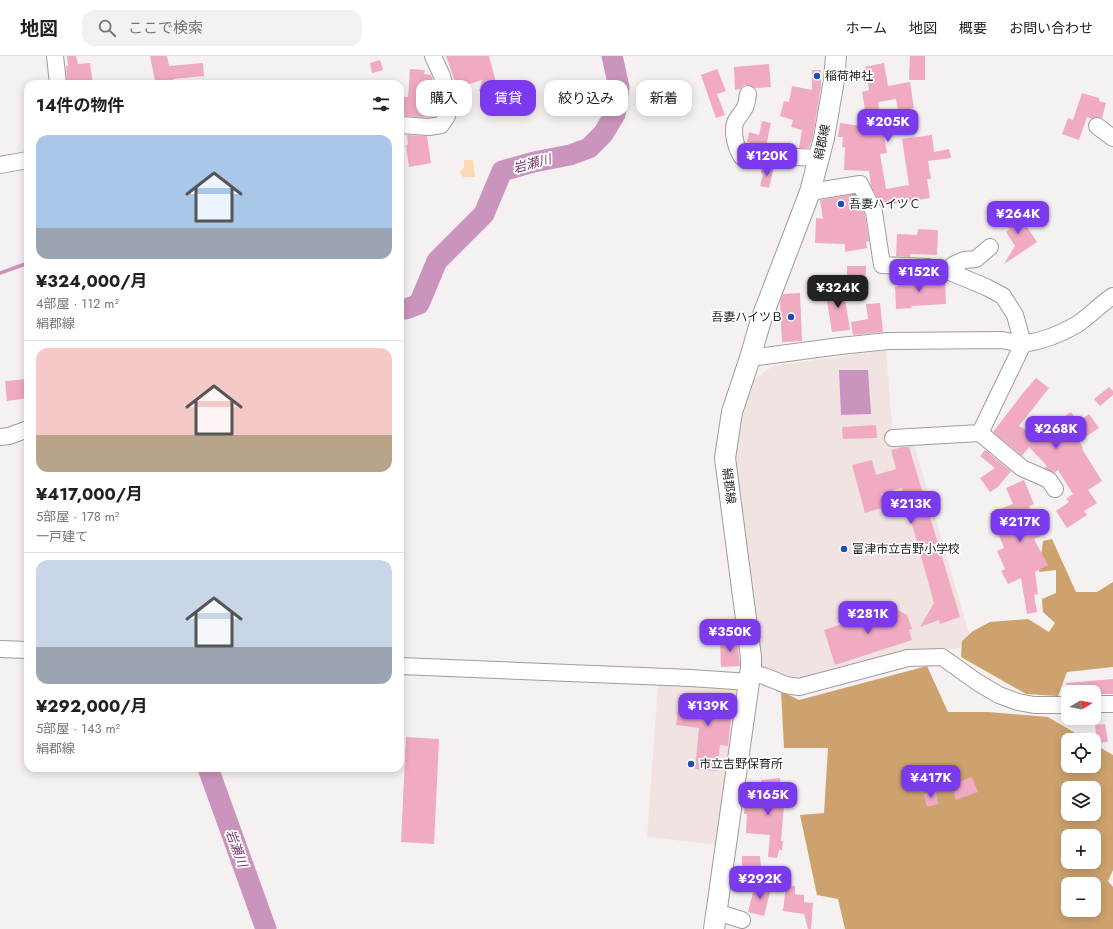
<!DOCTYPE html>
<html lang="ja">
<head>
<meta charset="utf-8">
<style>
  body { margin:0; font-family:Jost,"Noto Sans JP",sans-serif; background:#f2f2f2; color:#202124; height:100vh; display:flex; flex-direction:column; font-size:15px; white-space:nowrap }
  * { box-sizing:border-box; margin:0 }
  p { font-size:13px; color:#757577 }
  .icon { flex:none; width:22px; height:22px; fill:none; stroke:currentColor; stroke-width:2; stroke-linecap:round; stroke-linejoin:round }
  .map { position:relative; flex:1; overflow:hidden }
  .sheet { position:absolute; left:24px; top:24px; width:380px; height:692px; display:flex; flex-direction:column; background:#fff; border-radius:12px; box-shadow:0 2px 10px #0003 }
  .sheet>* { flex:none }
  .guide { position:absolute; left:416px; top:24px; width:380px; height:36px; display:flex; gap:8px }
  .needle { width:26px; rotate:80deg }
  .tools { position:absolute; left:1061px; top:629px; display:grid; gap:8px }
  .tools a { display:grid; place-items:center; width:40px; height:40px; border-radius:8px; background:#fff; box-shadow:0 2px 10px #0003; font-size:20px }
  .price { position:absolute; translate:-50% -34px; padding:0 9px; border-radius:8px; background:#7c3aed; color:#fff; font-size:13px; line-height:26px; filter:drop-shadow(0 1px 2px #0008) }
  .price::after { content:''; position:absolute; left:50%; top:24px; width:12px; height:9px; margin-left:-6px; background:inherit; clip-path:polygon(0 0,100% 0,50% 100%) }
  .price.selected { background:#222; color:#fff }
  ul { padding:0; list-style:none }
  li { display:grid; align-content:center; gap:8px; height:212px; padding:0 12px }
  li+li { border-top:1px solid #e0e0e0 }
  li span { display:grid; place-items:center; height:124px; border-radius:12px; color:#555 }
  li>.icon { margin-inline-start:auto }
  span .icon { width:72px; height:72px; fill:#fffc; stroke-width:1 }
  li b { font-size:17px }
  h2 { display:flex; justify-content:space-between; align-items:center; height:48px; padding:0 12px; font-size:17px }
  .pill { padding:0 14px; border-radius:12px; background:#fff; box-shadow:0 2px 10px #0003; font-size:14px; line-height:36px }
  .pill.selected { background:#7c3aed; color:#fff }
  header { display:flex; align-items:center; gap:24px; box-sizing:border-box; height:56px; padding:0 20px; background:#fff; border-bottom:1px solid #e0e0e0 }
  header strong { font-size:19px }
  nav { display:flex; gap:22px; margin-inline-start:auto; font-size:14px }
  .search { width:280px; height:36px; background:#f2f2f2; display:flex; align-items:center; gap:10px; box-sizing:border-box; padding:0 14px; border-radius:12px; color:#757577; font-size:15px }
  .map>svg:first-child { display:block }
  .built { fill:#f0e3e2 }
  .green { fill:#fbd9b4 }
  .forest { fill:#cea26f; fill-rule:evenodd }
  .water { fill:#ca94be }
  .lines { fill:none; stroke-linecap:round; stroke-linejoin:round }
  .stream { stroke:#ca94be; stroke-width:3.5 }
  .river { stroke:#ca94be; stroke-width:21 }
  .building { fill:#f0abc2 }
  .minor-casing { stroke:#a09c9c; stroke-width:18 }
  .major-casing { stroke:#a09c9c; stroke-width:22 }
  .minor { stroke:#fff; stroke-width:16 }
  .major { stroke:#fff; stroke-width:20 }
  .poi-dot { fill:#1c4ebb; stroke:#fff; stroke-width:1.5 }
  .labels { text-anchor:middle; stroke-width:3.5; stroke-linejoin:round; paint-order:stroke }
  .poi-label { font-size:12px; fill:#1f1d1d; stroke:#fff; text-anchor:start }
  .street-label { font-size:12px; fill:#1f1d1d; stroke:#fff }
  .water-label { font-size:13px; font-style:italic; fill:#7c3a70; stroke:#fff }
</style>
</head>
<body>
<header>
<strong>地図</strong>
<div class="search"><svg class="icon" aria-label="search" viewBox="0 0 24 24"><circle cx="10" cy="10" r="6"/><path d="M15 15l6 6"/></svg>ここで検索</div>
<nav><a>ホーム</a><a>地図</a><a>概要</a><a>お問い合わせ</a></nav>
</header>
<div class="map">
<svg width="1113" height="873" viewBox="0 0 1113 873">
  <rect width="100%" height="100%" fill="#f5f1f0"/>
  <!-- built -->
  <path class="built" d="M886,294L893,382L912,381L973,591L907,597L795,627L759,612L732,393L748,328L773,310Z
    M658,628L738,631L718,789L647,781Z"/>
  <!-- green -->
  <path class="green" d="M464,104H473L475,121H463L460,116L464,111Z"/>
  <!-- forest -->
  <path class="forest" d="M1052,483L1076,536H1097L1113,526V611L1067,616L1058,640L1026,638L961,601L962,585L973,575L990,566L1028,563L1049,576L1055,567L1043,556L1042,543L1056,537V514L1039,516L1043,485Z
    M927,610L948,656H988L1048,661L1087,684H1068V710H1094V688L1113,699V814L1108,825L1113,831V873H845L838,843L817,839L800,759L824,757L828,692H784L781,635L799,644ZM1068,732H1094V758H1068ZM1068,780H1094V806H1068ZM1068,828H1094V854H1068Z"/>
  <!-- water -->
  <path class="water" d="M839,314H868L871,358L841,359Z"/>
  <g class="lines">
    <!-- stream -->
    <path class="stream" d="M0,217L28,207"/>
    <!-- river -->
    <path class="river" d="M400,253H406L419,248L437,205L484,158L502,115L534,106L570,99L589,92L603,78L615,58L619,31L612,0
      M208,712L266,873"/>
  </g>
  <!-- building -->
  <path class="building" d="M67,0H76L78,8L90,7L93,28H67L66,10H68Z
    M150,0H167L169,10L203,7L204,20L173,23L174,28H161L160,24L155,25Z
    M446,0H489L497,30L479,35L482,24L457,32Z
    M910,0H925V24H909Z
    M380,4L383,14L372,17L370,7Z
    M884,7L888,30L910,26L914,52L898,55L896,43L878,46L887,97L880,98L886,133L909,129L902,83L932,79L934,96L949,93L951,102L928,105L931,123H927L930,142L882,150L871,130L869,115L844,114L845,91H842L843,81H838L840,67L868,71L862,36L869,34L865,11Z
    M769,8L771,31L755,32L749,29H744L740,33L735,34L734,11Z
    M410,13L425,14L424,18L431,19L438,43V57L435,60L424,61L400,60V41H408Z
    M717,13L726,35L717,38L725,59L716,62L701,19Z
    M812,14H821V31L813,80L809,92H799L802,74L791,71L793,64L780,60L784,45L789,46L792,30L812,34Z
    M1082,37L1099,42V45L1106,47L1102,62L1098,61L1092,63L1087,61L1079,84L1062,78L1068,62L1073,64Z
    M762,65L771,67L766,91L747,86L749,76L759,79Z
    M407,79L427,80L431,107L409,111L406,89H408Z
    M762,111H774L769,132L760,130L763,118L761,117Z
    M855,138L865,159L869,185L866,186L867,192L845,196V188L815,187L816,162L823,163L820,144Z
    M1013,154L1019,159L1037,186L1004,208L1015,190L1006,176L1010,173L1003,168Z
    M918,173L938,174L937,199L910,198V201L896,200L897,178L917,179Z
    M847,210H866L865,237H847Z
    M897,219L909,220L910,225L930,224V221L945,225L946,248L911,250L912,252L896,253L895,231L898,230Z
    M843,230L850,274L832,276L825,233Z
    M800,237L802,285L782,286L780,246L783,238Z
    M880,247L883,276L853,279L851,266L868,263L866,248Z
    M1036,322L1049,332L1019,370L1040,382L1051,371L1050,370L1071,356L1078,366L1089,358L1099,372L1079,385L1083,392L1082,393L1102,425L1088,434L1097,447L1084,455L1087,459L1067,472L1056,455L1069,446L1066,443L1073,438L1058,414L1054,417L1044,412L1047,410L1029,391L1022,400L993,376L1023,337Z
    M28,323V342L7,345L5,325Z
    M1109,331L1113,335V339L1100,350L1094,343Z
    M876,369L877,382L843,383L842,371Z
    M902,391H909L960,561L940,568L939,564L920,571L934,547L902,432L881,438L885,451L865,457L852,409L872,404L876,419L896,413L891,394Z
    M985,394L1011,415L998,431L990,436L980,422L995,412L980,400Z
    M1024,424L1034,448L1029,450L1041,480L1034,483L1048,509L1035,516L1038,538L1034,539L1037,556L1027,558L1021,522L1008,528L1001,515L1005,513L997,495L1004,492L990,457L1013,448L1006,432Z
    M892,551L907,559L912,573L909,574L912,584L835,609L824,574Z
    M737,583L740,610L721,611L720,584Z
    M1113,623V638H1094V636H1067L1066,627Z
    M703,638L733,641L728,690L720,689L717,715L695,713L699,672L676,669L679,645L702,648Z
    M1105,668L1108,686L1097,687L1095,669Z
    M406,681L439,683L434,788L401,786Z
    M972,721L978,736L956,744L953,735L956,734L953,728Z
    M780,722L783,748H784L781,785H783L782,794H779L777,802L768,801L770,779L746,777L747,758H744L745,747L764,748L761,724Z
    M936,735L938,748L927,751L924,738Z
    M742,800H760L761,812L742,813Z
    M755,828L771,832L764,860L748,856Z
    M786,829L795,830V838L804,839V846L813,847L811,873H808L804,858L783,855Z"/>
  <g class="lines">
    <defs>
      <path id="minor" d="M55,0L58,28
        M748,38C747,43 747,49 744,53C742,58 737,61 735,67C732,76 736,93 742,101C754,103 765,101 777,101C791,100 805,102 819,102
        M400,69L429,71L441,69L447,60L448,42L442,20L433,0
        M1097,70L1113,82
        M0,109L28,104
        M950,216L953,209L964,204L976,203L990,191
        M750,302L840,290L888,285L1002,284L1023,288L1015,259L1003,240L986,231L950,216L928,211L882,209L874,156L860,128L810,136
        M980,377L1022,412L1049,424L1055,433
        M0,381L9,380L28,373
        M893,382L980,377L1023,288C1042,285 1059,279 1076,269C1089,261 1100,248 1113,240
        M0,593L28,594
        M400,610L691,622L749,626
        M750,617L764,620L786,629L799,631L908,602L942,601L977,626L999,639L1018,646L1034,649H1068
        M1094,648H1113
        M717,856L742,864"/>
      <path id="major" d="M714,873L751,612V601L725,402L732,356L750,302L761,264L810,136L824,82L834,24L836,0"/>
    </defs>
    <!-- minor casing -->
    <use href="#minor" class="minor-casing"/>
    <!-- major casing -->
    <use href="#major" class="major-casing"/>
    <!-- minor -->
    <use href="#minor" class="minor"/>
    <!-- major -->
    <use href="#major" class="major"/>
  </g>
  <!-- markers -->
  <g class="poi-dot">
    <circle cx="817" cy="20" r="4"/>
    <circle cx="841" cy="148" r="4"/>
    <circle cx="791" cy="261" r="4"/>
    <circle cx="844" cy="493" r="4"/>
    <circle cx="691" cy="708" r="4"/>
  </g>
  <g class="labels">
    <!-- poi labels -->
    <g class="poi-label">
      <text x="825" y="24">稲荷神社</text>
      <text x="849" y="152">吾妻ハイツＣ</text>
      <text x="783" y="265" text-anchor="end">吾妻ハイツＢ</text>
      <text x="852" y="497">富津市立吉野小学校</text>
      <text x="699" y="712">市立吉野保育所</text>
    </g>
    <!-- street labels -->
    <g class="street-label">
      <text transform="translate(822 86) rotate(-78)" y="4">絹郡線</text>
      <text transform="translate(729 430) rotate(83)" y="4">絹郡線</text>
    </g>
    <!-- water labels -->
    <g class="water-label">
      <text transform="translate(532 107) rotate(-15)" y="5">岩瀬川</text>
      <text transform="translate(237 792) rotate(70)" y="5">岩瀬川</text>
    </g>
  </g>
</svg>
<div class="tools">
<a><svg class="needle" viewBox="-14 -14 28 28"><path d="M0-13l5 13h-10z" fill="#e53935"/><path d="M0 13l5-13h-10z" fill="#757577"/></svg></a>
<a><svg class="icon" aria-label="locate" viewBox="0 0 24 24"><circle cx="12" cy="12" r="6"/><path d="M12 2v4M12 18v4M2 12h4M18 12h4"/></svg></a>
<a><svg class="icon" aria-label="layers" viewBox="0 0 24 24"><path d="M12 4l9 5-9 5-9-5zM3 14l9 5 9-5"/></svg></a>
<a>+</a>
<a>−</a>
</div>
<b class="price" style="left:888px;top:87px">¥205K</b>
<b class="price" style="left:767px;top:121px">¥120K</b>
<b class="price" style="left:1018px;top:179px">¥264K</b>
<b class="price" style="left:919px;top:237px">¥152K</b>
<b class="price selected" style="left:838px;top:253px">¥324K</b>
<b class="price" style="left:1056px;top:394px">¥268K</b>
<b class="price" style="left:911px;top:469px">¥213K</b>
<b class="price" style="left:1020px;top:487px">¥217K</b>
<b class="price" style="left:868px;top:579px">¥281K</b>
<b class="price" style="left:730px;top:597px">¥350K</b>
<b class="price" style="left:708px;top:671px">¥139K</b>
<b class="price" style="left:931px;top:743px">¥417K</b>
<b class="price" style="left:768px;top:760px">¥165K</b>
<b class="price" style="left:760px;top:844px">¥292K</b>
<div class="guide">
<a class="pill">購入</a>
<a class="pill selected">賃貸</a>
<a class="pill">絞り込み</a>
<a class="pill">新着</a>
</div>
<section class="sheet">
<h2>14件の物件<svg class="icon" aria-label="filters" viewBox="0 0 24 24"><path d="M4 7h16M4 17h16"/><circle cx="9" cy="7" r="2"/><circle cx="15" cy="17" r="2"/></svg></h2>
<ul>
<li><span style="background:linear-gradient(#a9c7e8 75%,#9aa5b1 0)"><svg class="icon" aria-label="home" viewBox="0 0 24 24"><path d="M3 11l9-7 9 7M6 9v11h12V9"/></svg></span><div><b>¥324,000/月</b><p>4部屋 · 112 m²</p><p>絹郡線</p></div></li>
<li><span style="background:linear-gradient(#f6c9c9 70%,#b9a48a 0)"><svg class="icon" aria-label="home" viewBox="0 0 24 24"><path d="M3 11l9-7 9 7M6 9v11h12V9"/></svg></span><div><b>¥417,000/月</b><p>5部屋 · 178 m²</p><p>一戸建て</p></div></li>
<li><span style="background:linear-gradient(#c9d6e8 70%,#9aa5b1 0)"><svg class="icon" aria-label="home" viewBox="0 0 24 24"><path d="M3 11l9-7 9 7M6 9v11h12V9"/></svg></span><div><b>¥292,000/月</b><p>5部屋 · 143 m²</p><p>絹郡線</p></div></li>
</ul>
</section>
</div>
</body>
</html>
